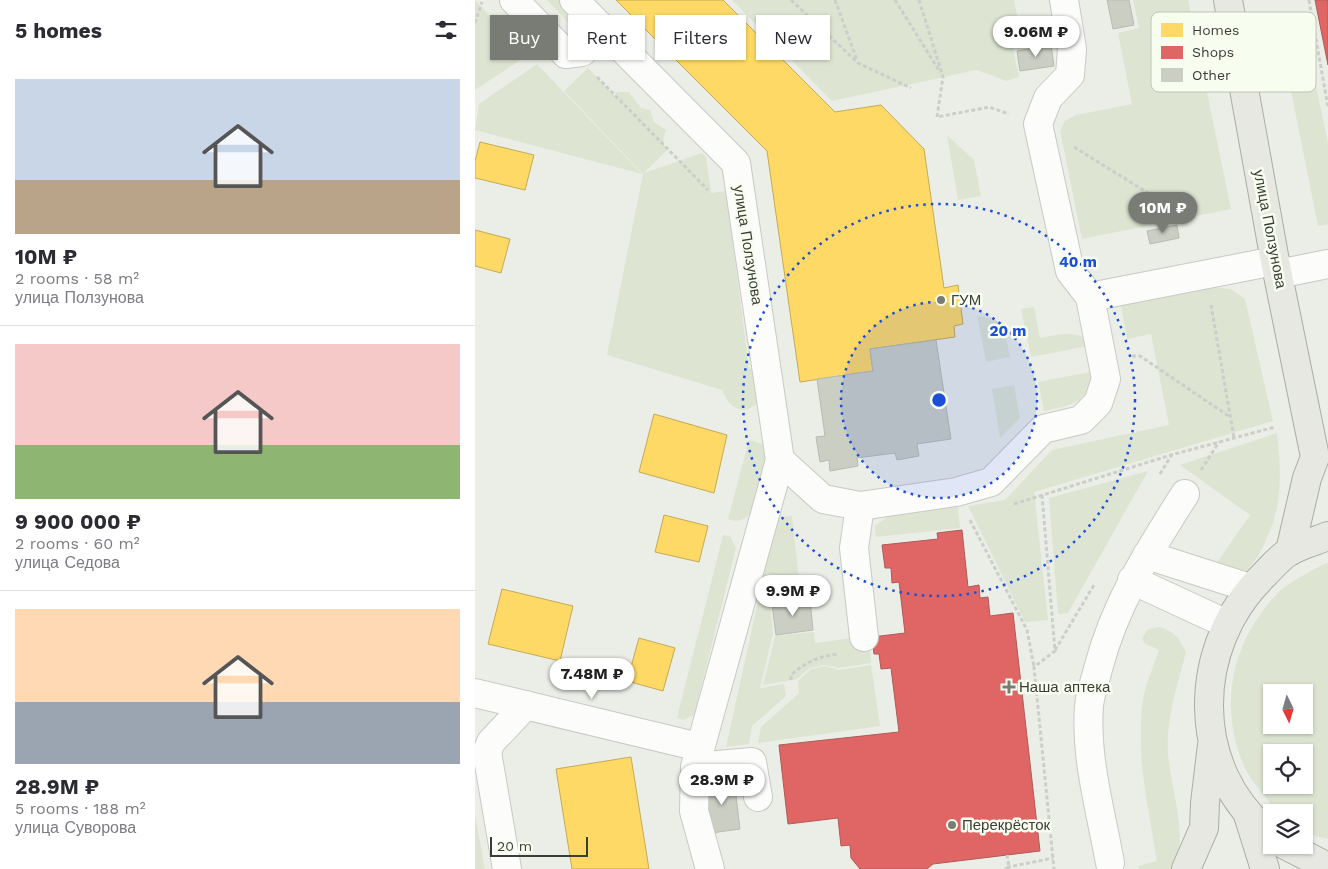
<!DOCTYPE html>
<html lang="en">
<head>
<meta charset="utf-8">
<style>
  body { margin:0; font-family:"Work Sans",sans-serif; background:#f2f2f3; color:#2b2b33; height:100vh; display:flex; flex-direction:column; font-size:19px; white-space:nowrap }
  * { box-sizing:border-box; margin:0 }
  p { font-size:16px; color:#7c7c81 }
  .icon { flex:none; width:28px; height:28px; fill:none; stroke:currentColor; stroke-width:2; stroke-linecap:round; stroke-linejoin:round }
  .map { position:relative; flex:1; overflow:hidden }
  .drawer { display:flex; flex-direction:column; background:#fff; width:475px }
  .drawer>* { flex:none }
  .banner { position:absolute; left:15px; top:15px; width:475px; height:45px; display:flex; gap:10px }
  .needle { width:32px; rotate:175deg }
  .buttons { position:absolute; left:788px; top:684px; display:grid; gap:10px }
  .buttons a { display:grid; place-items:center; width:50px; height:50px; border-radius:0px; background:#fff; box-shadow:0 1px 4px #0004; font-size:25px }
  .scale { position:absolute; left:15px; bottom:12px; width:98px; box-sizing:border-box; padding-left:5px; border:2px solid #3b3e38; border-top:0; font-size:14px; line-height:18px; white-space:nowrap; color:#3b3e38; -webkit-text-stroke:4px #f8feef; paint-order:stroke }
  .price { position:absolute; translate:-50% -42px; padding:0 11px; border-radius:18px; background:#fff; color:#222; font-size:16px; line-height:32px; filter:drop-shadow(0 1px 2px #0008) }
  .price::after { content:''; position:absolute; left:50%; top:30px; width:15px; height:11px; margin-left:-8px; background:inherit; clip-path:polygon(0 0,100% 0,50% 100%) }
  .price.on { background:#787c75; color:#fff }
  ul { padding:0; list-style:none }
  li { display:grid; align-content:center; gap:10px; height:265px; padding:0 15px }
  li+li { border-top:1px solid #e1e1e2 }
  li span { display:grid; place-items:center; height:155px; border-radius:0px; color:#555 }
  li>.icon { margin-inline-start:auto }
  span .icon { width:90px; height:90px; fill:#fffc; stroke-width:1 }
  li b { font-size:21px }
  h2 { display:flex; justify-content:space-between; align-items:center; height:60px; padding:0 15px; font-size:21px }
  .tag { padding:0 18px; border-radius:0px; background:#fff; box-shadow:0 1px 4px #0004; font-size:18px; line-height:45px }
  .tag.on { background:#787c75; color:#fff }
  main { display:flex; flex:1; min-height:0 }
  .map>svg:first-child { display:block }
  .green { fill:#dde5d2; fill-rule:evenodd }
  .homes { fill:#ffd966; stroke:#c4aa58 }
  .shops { fill:#e06666; stroke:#ae5a58 }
  .building { fill:#cacec3; stroke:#b8bbb4 }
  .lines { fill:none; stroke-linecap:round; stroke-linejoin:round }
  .minor-casing { stroke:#c8cac4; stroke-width:30 }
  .major-casing { stroke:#a9aea0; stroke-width:30 }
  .path { stroke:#ccceca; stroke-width:3; stroke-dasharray:4 2.5; stroke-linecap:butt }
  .minor { stroke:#fcfcfb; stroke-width:28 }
  .major { stroke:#e6e8e1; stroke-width:28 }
  .ring { fill:none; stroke:#1d4ed8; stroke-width:2.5; stroke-dasharray:2.5 5 }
  .poi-dot { fill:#787c75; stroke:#f8feef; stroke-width:2 }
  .labels { text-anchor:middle; stroke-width:5; stroke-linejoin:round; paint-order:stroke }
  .street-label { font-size:15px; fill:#3b3e38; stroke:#f8feef }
  .poi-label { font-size:15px; fill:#3b3e38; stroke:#f8feef; text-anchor:start }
  .key { fill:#f8feef; stroke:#bfc4b8; stroke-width:1 }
  .key-label { font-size:14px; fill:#3b3e38 }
  .centre { fill:#1d4ed8; stroke:#f8feef; stroke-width:2.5 }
  .ring-label { font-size:15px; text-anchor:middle; font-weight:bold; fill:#1d4ed8; stroke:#f8feef; stroke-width:5; stroke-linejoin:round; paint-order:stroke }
</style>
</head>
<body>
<main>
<section class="drawer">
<h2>5 homes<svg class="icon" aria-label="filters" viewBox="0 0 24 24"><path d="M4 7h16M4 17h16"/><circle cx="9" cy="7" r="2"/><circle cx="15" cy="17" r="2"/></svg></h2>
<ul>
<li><span style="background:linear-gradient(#c9d6e8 65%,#b9a48a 0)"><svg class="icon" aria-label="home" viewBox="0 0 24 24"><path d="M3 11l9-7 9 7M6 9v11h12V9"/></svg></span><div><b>10M ₽</b><p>2 rooms · 58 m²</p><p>улица Ползунова</p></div></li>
<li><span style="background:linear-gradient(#f6c9c9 65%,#8fb573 0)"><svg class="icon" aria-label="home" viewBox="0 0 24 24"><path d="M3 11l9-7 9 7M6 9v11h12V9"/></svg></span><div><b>9 900 000 ₽</b><p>2 rooms · 60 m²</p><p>улица Седова</p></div></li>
<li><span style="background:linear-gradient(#ffd9b3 60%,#9aa5b1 0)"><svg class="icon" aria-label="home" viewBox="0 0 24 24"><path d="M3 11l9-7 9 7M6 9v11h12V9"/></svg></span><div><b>28.9M ₽</b><p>5 rooms · 188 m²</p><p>улица Суворова</p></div></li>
</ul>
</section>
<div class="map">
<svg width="853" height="869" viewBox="0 0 853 869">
  <rect width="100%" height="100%" fill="#eaeee6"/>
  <!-- green -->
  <path class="green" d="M0,0L53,55L0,90Z
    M72,0H89L118,30L109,39Z
    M257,0H539L548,46L538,48L544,77L532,81L501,70L357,101Z
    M658,0H713L756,209L607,239L585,131L590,121L601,115L657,104L643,33L664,28Z
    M62,64L167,174L0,130L4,104Z
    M113,68L140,96L141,92H154L166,108L175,110L179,122L191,130C188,137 187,144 192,150L169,173L227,153L231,157L236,193L251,191L274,368L283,374V403C268,417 253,407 247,390L132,355L168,174L89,91Z
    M841,86L853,143V224L843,226L816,91Z
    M472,135L499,160L506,196L483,200Z
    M738,287L756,289L770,299L798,421L559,492L573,620L550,622L493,506L530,500L577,450L694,425L676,334L652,339L646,305Z
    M559,307L565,338C580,335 593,331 609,337L613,346L556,357L546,309Z
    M502,315L528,323L535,357L511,362Z
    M620,371C612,403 599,405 569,411L563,382Z
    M539,385L545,418L525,438L517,389Z
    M802,433C806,466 808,503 793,535C788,548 779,566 767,574C750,586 713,586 712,561L715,557L721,555L740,565L775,515L705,465Z
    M274,440L288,444L294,456C289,476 283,531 253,519Z
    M673,471L593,613L583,614L574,498Z
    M483,507L485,528L401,537L400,526L415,515Z
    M317,516L324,580L343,578L345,594L295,600L298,634L285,688L309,684L311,696L277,726L274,744L251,747L300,524L306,517Z
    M248,535L255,536L261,548L219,715L208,720L202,718Z
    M853,563V839L840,836L829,828V812H806L799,808C790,796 777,782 770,768C742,706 757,639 804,592C815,581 833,573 847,565ZM796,692H829V725H796ZM796,752H829V785H796Z
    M685,627C699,631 704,638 711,652C704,679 695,707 693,735C690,781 715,824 700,869H664L663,866L682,861C674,810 660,754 668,701C670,684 679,666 684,650L669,643L667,638L673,629Z
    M339,632L340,643L394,636L396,663L364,668L349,665L335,668L322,679L288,685L300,636Z
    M396,665L405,726L283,743L286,727L324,693L323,681L336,669L350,666L364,670Z
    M0,815L10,869H0Z"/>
  <!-- homes -->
  <path class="homes" d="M141,0H248L360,112L406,105L449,149L469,288L483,285L488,324L479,326L480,337L395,349L398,371L325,382L292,151Z
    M5,142L59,155L50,190L0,178V161Z
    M0,230L35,239L26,273L0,266Z
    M179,414L252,435L239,493L164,472Z
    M189,515L233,526L224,562L180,552Z
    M27,589L98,606L85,661L13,644Z
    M164,638L200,648L188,691L152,681Z
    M156,757L174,869H97L81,769Z"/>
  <!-- shops -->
  <path class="shops" d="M840,0H853V65Z
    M487,530L493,587L504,585L505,598L513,597L515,616L538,613L565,851L458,864L452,869H385L376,858L375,845L366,846L363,818L313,824L304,745L424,732L416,668L406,669L404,654H399L397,637L430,633L424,582L417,583L416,568H410L407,545L463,539L462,533Z"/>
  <!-- building -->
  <path class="building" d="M632,0H654L659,25L638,29Z
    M576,45L579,66L545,71L542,51Z
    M702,225L704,238L675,244L672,231Z
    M461,340L476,439L442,444L444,456L422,460L420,453L382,458L383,466L355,471L354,460L345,462L341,437L350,436L342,379L398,371L395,349Z
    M335,600L338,630L301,635L297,605Z
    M259,779L265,829L236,833L229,783Z"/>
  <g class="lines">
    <defs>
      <path id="minor" d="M39,0L91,54L107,52L129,31
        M99,0L261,163L305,460L348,499L385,506L481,492L516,482L568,429L606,420L623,403L631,379L615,297L595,271L563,124L573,98L595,75L597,49L589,0
        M803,274L853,264
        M615,297L800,261
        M385,506L379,548L389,637
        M672,555L775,588
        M657,580L752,624
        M0,693L224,747
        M220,767L277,762L283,797
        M635,863C626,812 610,758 614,706C615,694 620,681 623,669C640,603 674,551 710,494
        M32,869L12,752L16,742L51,705
        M235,869L219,811L220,767L305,460"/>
      <path id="major" d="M753,0L800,261L840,457L832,478L815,551
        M773,815L790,869
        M796,835C713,770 716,645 789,575C797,567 805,557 814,552C825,545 841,541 853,536
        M810,845L853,867
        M711,869L729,828L730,803L737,745"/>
    </defs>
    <!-- minor casing -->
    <use href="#minor" class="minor-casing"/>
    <!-- major casing -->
    <use href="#major" class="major-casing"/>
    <!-- path -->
    <path class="path" d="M316,0L383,63L436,88
      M360,0L382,60
      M420,0L465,72
      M444,0L468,77L462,117L514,107L534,114
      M834,0L853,107
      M0,23L7,2
      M122,77L233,190
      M599,147L686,201L720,217
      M736,305L759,438
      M657,356H665L755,417
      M726,470L744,442
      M685,474L696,456
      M567,495L580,651L559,667L579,869
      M539,504L696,455L800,427
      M495,520L552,630L559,667
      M580,650L619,585
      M316,680V675C331,662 344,656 364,654
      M530,869L534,867L532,855
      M533,869L534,867L578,858"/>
    <!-- minor -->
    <use href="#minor" class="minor"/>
    <!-- major -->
    <use href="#major" class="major"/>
  </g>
  <!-- distance rings -->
  <circle cx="464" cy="400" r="98" fill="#1d4ed8" fill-opacity=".12"/>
  <g class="ring">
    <circle cx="464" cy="400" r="98"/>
    <circle cx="464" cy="400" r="196"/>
  </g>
  <!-- markers -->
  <g class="poi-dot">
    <circle cx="466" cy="300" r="5"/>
    <path d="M531.5 679.5h5v5h5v5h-5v5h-5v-5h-5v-5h5z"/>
    <circle cx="477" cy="825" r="5"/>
  </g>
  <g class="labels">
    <!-- street labels -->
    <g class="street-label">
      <text transform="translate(795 229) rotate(79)" y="5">улица Ползунова</text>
      <text transform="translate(273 245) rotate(81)" y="5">улица Ползунова</text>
    </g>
    <!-- poi labels -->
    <g class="poi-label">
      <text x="476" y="305">ГУМ</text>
      <text x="544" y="692">Наша аптека</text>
      <text x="487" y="830">Перекрёсток</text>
    </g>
  </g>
  <!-- legend -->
  <rect x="676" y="12" width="165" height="80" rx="8" class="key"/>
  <rect x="686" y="23" width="22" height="14" fill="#ffd966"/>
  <rect x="686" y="46" width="22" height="13" fill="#e06666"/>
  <rect x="686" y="68" width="22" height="14" fill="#cacec3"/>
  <g class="key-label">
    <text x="717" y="35">Homes</text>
    <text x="717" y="57">Shops</text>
    <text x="717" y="80">Other</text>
  </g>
  <circle cx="464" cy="400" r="8" class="centre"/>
  <g class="ring-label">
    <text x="603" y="267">40 m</text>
    <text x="533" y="336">20 m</text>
  </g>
</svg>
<div class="buttons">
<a><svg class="needle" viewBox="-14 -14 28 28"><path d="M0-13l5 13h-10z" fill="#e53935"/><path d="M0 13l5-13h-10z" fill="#7c7c81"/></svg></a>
<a><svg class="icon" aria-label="locate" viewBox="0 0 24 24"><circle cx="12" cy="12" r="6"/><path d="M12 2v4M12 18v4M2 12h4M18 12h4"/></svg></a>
<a><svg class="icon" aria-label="layers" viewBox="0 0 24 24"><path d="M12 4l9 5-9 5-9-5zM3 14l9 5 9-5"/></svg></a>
</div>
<div class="scale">20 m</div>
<b class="price" style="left:561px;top:58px">9.06M ₽</b>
<b class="price on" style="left:688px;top:234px">10M ₽</b>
<b class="price" style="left:318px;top:617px">9.9M ₽</b>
<b class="price" style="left:117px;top:700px">7.48M ₽</b>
<b class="price" style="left:247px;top:806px">28.9M ₽</b>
<div class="banner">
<a class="tag on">Buy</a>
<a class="tag">Rent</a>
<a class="tag">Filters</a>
<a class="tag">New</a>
</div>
</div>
</main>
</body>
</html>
